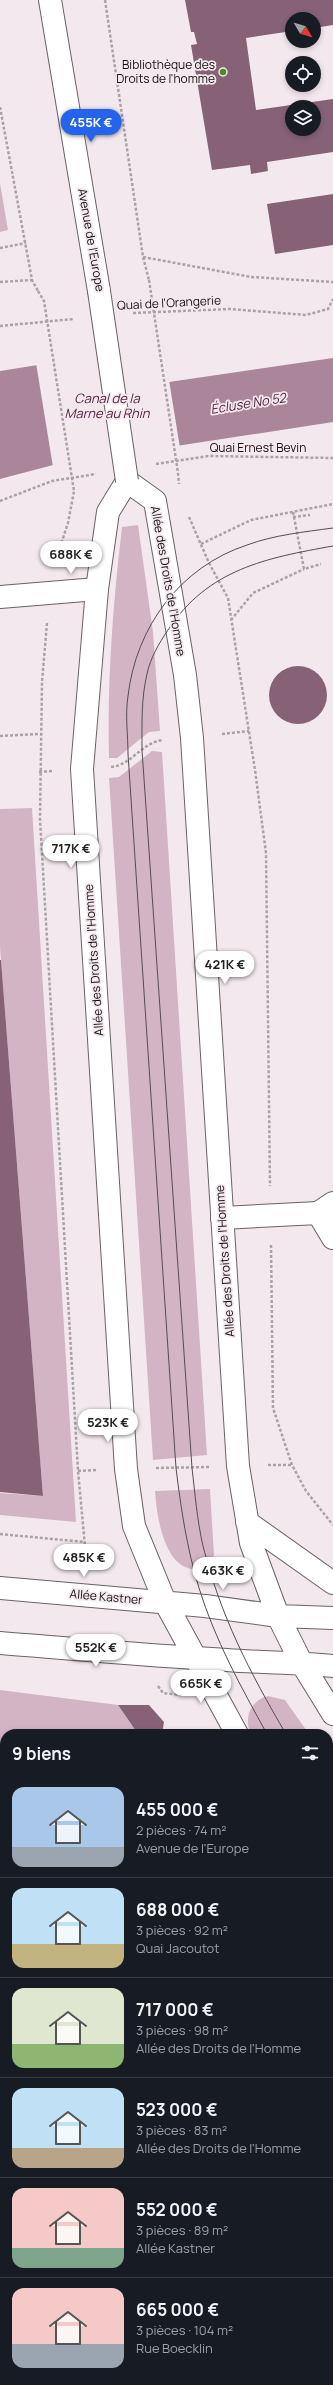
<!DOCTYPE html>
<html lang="fr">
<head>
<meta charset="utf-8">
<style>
  body { margin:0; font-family:Manrope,sans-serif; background:#242831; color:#f1f3f6; height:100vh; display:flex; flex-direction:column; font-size:15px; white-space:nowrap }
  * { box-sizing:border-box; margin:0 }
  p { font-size:13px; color:#9ea1a6 }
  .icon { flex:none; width:22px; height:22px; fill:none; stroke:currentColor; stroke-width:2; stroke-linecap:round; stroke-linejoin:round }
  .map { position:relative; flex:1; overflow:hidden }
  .details { position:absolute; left:0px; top:1729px; width:333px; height:656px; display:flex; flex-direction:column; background:#171b24; border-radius:16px 16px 0 0; box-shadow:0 2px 6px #0003 }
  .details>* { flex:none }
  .needle { width:26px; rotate:128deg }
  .fabs { position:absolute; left:285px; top:12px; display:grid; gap:8px }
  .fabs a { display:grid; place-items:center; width:36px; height:36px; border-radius:50%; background:#171b24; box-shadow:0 2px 6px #0003; font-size:20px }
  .price { position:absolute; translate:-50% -34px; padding:0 9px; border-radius:14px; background:#fff; color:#222; font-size:13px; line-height:26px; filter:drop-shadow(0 1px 2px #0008) }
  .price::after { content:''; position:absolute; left:50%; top:24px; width:12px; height:9px; margin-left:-6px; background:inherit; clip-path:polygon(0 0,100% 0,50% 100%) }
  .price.active { background:#2563eb; color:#fff }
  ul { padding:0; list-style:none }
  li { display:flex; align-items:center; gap:12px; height:100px; padding:0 12px }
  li+li { border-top:1px solid #363941 }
  li span { display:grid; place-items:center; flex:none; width:112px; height:80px; border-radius:12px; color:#555 }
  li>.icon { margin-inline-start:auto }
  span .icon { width:48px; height:48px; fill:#fffc; stroke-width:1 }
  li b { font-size:17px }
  h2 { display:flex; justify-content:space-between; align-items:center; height:48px; padding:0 12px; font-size:17px }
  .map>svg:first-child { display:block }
  .green { fill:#d3b4c5 }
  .water { fill:#ab859a }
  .pier { fill:#f4e8ef }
  .building { fill:#876277; fill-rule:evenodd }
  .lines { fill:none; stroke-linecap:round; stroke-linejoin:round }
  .minor-casing { stroke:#6b6166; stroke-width:24 }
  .major-casing { stroke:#6b6166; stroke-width:24 }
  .path { stroke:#aba2a7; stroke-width:2.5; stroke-dasharray:3 2; stroke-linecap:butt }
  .minor { stroke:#fff; stroke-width:22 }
  .major { stroke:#fff; stroke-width:22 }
  .tram { stroke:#544d51; stroke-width:1 }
  .major-bridge-casing { stroke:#6b6166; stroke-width:24; stroke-linecap:butt }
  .path-bridge { stroke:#aba2a7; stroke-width:2.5; stroke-dasharray:3 2; stroke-linecap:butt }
  .major-bridge { stroke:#fff; stroke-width:22 }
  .poi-dot { fill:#4f8823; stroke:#f4e8ef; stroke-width:1.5 }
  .labels { text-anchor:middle; stroke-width:3.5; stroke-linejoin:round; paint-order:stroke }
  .poi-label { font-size:12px; fill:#130f11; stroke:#f4e8ef; text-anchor:end }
  .street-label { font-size:12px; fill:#130f11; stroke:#f4e8ef }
  .water-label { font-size:13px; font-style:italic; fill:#552342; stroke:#f4e8ef }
</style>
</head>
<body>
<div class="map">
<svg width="333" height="2385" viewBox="0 0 333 2385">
  <rect width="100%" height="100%" fill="#f4e8ef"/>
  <!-- green -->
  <path class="green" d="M0,183L8,230L0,232Z
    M138,525L153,632L160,731L149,732L117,758H109C107,680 113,604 122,527Z
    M152,751L162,752L207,1455L153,1460L109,778L119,777Z
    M32,808L76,1522L0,1515V1493L43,1496L0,947V809Z
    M210,1489L214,1555L205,1568C165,1579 157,1518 155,1491Z
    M0,1690L118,1705L138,1734H5V2380H232L230,2385H0Z
    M268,1696L285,1700L309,1734H251C243,1718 251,1700 268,1696Z
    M328,1766L333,1774V1802L328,1805Z
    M333,1837V1882L328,1874V1840Z
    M328,1961L333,1970V2128L328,2140Z"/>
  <!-- water -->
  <path class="water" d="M163,345L169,382L333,358V422L53,465L0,479V371Z"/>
  <!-- pier -->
  <path class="pier" d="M163,343L180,448L53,467L36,363Z"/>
  <!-- building -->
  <path class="building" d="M185,0H333V25L314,28V19H292V31L246,38L256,110L333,99V152L267,162L268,171L251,174L250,165L212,170L191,45L197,44L194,32H191ZM292,107H314V129H292Z
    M333,194V245L275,254L267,204Z
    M269 695a29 29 0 1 1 58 0a29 29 0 1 1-58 0Z
    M0,960H1L43,1496L0,1492Z
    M118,1705H149L164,1722L162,1734H138Z
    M5,2139V2173L0,2176V2142Z
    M244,2380H308L309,2382L307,2385H244Z"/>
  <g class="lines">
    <defs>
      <path id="minor" d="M0,597L97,589
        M318,1213L333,1203
        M222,1218L318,1213L333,1238"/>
      <path id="major" d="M50,0L99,291
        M247,1522L333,1583
        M0,1588L205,1606L278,1616L333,1618
        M0,1643C76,1649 151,1656 227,1660C263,1663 298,1662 333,1666
        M237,1734L165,1602L134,1526L126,1469L82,769L97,589L108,512L127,481L155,501L185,675L192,738L238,1466L251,1543L278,1616L301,1662L333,1714
        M328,1887L333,1895"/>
    </defs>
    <!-- minor casing -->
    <use href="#minor" class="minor-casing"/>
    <!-- major casing -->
    <use href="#major" class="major-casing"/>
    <!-- path -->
    <path class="path" d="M105,0L143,257L149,280
      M0,107L32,280L38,291
      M0,248L26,243
      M143,257L251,277L333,282
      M0,282L32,280
      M133,313L230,309L306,315L328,309L333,299
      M0,326L74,319
      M156,464L208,456L333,458
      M178,473L179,484
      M0,501L52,481L96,474
      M293,512L304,569L321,564
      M189,517L209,563L228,598L255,770L266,853L270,1186
      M293,517L310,515
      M201,544L251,520L333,504
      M55,562L68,523L74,491
      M231,620L253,593L304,569
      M47,623L42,682L40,819L78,1471L86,1557L92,1566
      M222,734L249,731
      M0,736L40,734
      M111,767C132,765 142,742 163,740
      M39,772L52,771
      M271,1245L273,1408L292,1465L306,1491L333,1525
      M268,1465H292
      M156,1468L209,1467
      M78,1471L97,1470
      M0,1534L85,1542
      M158,1686L163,1693L181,1695
      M328,1825L333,1822
      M328,1928L333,1936
      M328,2316L333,2308"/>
    <!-- minor -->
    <use href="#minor" class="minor"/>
    <!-- major -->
    <use href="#major" class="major"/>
    <!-- tram -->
    <path class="tram" d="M267,1734C241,1687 215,1640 199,1588C187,1549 181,1509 176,1468L128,754C128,735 125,715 128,696C136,627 180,567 247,545C274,535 304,532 333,528
      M286,1734C249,1671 221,1617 203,1546C197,1520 195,1493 192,1468L142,750C142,725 141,699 147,674C150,659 159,643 168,630C208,569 266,558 333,546
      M328,1805L333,1814
      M328,1834L333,1842
      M328,2378L333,2370"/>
    <defs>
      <path id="major-bridge" d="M99,291L127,481"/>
    </defs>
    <!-- major-bridge casing -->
    <use href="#major-bridge" class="major-bridge-casing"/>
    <!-- path-bridge -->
    <path class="path-bridge" d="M149,280L178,473
      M38,291L44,301L74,491"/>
    <!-- major-bridge -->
    <use href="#major-bridge" class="major-bridge"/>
  </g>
  <!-- markers -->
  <circle class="poi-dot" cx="223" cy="72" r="4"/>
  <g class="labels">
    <!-- poi labels -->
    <g class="poi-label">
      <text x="215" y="69">Bibliothèque des<tspan x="215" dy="14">Droits de l'homme</tspan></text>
    </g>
    <!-- street labels -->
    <g class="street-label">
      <text transform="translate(91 240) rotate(80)" y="4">Avenue de l'Europe</text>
      <text transform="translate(169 303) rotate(-3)" y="4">Quai de l'Orangerie</text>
      <text x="258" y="452">Quai Ernest Bevin</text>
      <text transform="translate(168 581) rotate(80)" y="4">Allée des Droits de l'Homme</text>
      <text transform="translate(94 960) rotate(-94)" y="4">Allée des Droits de l'Homme</text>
      <text transform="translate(225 1261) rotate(-94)" y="4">Allée des Droits de l'Homme</text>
      <text transform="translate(106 1597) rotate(5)" y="4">Allée Kastner</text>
    </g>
    <!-- water labels -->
    <g class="water-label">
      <text x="107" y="403">Canal de la<tspan x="107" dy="15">Marne au Rhin</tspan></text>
      <text transform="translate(248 403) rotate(-9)" y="5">Écluse No 52</text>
    </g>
  </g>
</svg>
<div class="fabs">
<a><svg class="needle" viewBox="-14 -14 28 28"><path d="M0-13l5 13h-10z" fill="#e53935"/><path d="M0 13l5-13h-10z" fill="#9ea1a6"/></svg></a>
<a><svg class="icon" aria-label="locate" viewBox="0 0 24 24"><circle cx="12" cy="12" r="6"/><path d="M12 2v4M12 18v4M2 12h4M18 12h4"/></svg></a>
<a><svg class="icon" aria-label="layers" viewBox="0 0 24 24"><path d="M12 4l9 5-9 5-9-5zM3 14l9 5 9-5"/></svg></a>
</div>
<b class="price active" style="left:91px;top:143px">455K €</b>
<b class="price" style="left:71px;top:575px">688K €</b>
<b class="price" style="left:71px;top:869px">717K €</b>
<b class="price" style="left:225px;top:985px">421K €</b>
<b class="price" style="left:108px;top:1443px">523K €</b>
<b class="price" style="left:84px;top:1578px">485K €</b>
<b class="price" style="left:223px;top:1591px">463K €</b>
<b class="price" style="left:96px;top:1668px">552K €</b>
<b class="price" style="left:201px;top:1704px">665K €</b>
<section class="details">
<h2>9 biens<svg class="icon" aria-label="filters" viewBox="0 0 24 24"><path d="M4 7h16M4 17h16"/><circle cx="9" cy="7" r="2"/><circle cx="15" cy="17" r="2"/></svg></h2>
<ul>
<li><span style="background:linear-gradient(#a9c7e8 75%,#9aa5b1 0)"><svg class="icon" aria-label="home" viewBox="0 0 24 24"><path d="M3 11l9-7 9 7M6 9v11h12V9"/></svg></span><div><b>455 000 €</b><p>2 pièces · 74 m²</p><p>Avenue de l'Europe</p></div></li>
<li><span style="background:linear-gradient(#bfe0f5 70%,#c2b280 0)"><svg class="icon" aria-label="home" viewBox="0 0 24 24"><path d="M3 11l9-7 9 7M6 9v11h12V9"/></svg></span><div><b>688 000 €</b><p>3 pièces · 92 m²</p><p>Quai Jacoutot</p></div></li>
<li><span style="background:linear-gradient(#dfe7d0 70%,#8fb573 0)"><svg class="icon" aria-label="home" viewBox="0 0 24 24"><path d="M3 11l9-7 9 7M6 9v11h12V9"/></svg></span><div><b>717 000 €</b><p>3 pièces · 98 m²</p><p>Allée des Droits de l'Homme</p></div></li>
<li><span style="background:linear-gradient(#bfe0f5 75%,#b9a48a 0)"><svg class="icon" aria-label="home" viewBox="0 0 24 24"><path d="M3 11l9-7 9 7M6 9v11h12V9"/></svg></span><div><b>523 000 €</b><p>3 pièces · 83 m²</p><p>Allée des Droits de l'Homme</p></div></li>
<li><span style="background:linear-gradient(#f6c9c9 75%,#7fa58c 0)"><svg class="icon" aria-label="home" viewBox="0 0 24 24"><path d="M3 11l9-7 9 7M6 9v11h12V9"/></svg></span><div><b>552 000 €</b><p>3 pièces · 89 m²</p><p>Allée Kastner</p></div></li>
<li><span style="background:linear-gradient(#f6c9c9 70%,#9aa5b1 0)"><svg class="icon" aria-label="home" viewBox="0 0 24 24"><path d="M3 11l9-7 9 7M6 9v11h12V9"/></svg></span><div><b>665 000 €</b><p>3 pièces · 104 m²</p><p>Rue Boecklin</p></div></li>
</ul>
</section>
</div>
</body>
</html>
